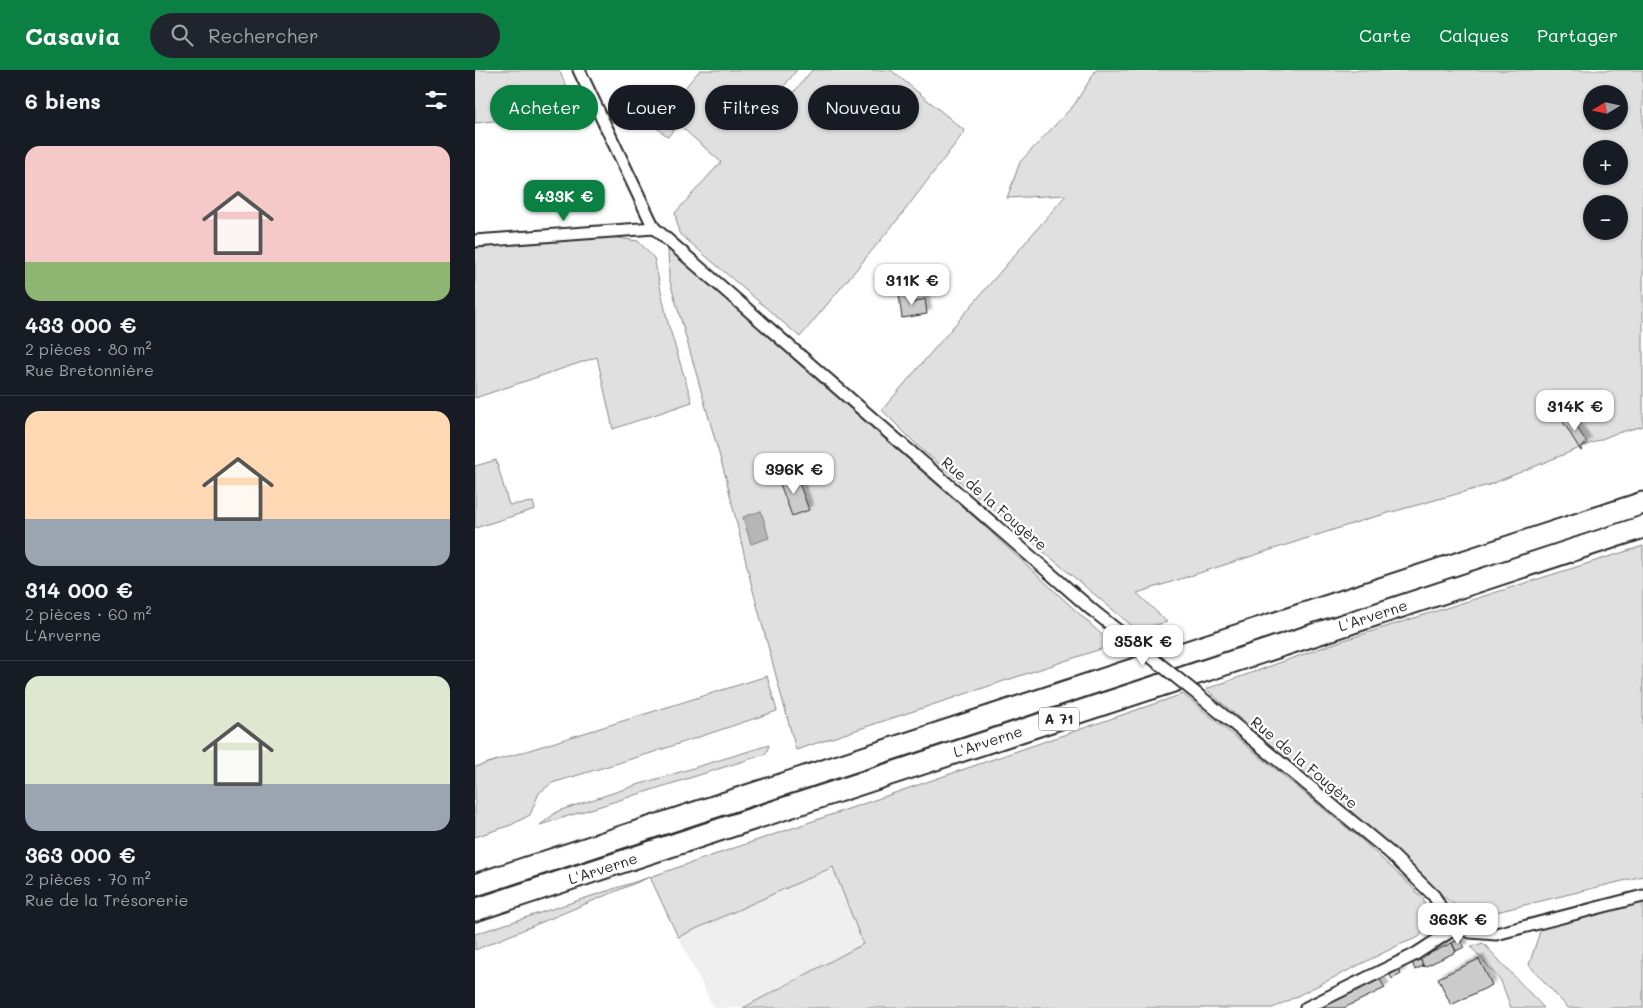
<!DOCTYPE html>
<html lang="fr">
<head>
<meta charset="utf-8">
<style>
  body { margin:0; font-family:Mali,sans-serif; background:#20242c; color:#f1f3f6; height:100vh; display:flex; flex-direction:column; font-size:19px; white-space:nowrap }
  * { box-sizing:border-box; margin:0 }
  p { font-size:16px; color:#9ea1a6 }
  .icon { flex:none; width:28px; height:28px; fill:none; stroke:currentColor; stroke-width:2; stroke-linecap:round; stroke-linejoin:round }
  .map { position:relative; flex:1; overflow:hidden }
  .panel { display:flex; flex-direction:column; background:#171b24; width:475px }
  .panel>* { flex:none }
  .guide { position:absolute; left:15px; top:15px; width:475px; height:45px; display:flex; gap:10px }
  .needle { width:32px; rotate:260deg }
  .fabs { position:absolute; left:1108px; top:15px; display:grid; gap:10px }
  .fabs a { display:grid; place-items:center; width:45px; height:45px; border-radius:50%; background:#171b24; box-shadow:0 1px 4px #0004; font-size:25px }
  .price { position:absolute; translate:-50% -42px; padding:0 11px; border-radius:10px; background:#fff; color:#222; font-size:16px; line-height:32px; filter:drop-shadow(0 1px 2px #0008) }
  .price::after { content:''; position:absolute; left:50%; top:30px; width:15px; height:11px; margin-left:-8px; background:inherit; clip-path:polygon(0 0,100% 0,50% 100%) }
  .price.current { background:#0b8043; color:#fff }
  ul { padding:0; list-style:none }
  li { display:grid; align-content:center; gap:10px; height:265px; padding:0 25px }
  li+li { border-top:1px solid #363941 }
  li span { display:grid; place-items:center; height:155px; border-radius:15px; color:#555 }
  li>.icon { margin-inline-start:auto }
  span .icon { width:90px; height:90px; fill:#fffc; stroke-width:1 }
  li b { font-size:21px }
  h2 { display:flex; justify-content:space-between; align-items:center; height:60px; padding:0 25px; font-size:21px }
  .chip { padding:0 18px; border-radius:22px; background:#171b24; box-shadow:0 1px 4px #0004; font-size:18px; line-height:45px }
  .chip.current { background:#0b8043; color:#fff }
  header { display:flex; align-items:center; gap:30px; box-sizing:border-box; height:70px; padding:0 25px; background:#0b8043; color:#fff }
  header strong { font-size:24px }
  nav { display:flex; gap:28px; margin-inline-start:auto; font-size:18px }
  .search { width:350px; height:45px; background:#20242c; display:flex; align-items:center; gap:12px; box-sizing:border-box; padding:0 18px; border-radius:28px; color:#9ea1a6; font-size:19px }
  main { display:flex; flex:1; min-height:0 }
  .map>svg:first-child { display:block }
  .built { fill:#efefef }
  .green { fill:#e0e0e0; stroke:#868686; fill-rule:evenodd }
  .water { fill:#b6b6b6; stroke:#7e7e7e }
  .building { fill:#cbcbcb; stroke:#2b2b2b; filter:url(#shadow) }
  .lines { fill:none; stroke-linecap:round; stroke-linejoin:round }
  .minor-casing { stroke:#2b2b2b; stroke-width:15 }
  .motorway-casing { stroke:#2b2b2b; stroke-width:25 }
  .minor { stroke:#fff; stroke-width:11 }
  .motorway { stroke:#fff; stroke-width:21 }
  .minor-bridge-casing { stroke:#2b2b2b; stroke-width:15; stroke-linecap:butt }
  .minor-bridge { stroke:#fff; stroke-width:11 }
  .labels { text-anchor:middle; stroke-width:4.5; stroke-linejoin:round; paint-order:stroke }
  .shield { fill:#fff; stroke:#6b6b6b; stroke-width:1 }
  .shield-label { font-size:14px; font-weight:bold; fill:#2b2b2b }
  .street-label { font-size:15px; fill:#2b2b2b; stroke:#fff }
</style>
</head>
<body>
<header>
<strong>Casavia</strong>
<div class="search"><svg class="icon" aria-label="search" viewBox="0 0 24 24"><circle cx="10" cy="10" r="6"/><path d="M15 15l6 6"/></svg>Rechercher</div>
<nav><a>Carte</a><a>Calques</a><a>Partager</a></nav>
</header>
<main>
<section class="panel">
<h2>6 biens<svg class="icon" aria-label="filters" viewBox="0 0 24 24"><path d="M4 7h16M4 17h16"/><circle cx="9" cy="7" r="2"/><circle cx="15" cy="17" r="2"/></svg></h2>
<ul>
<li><span style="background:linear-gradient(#f6c9c9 75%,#8fb573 0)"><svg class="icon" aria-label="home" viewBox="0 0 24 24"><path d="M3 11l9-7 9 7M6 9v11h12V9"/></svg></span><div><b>433 000 €</b><p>2 pièces · 80 m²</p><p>Rue Bretonnière</p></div></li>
<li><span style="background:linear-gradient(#ffd9b3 70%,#9aa5b1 0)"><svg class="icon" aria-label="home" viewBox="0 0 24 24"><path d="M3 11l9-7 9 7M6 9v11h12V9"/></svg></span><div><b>314 000 €</b><p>2 pièces · 60 m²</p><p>L'Arverne</p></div></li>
<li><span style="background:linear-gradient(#dfe7d0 70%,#9aa5b1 0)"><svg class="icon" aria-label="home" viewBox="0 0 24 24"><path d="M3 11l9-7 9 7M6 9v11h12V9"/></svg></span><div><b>363 000 €</b><p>2 pièces · 70 m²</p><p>Rue de la Trésorerie</p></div></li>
</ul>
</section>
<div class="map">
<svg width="1168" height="938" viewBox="0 0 1168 938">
  <defs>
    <filter id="shadow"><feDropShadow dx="4.5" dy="-4.5" stdDeviation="1" flood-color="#0004"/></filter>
  </defs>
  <rect width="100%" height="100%" fill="#fff"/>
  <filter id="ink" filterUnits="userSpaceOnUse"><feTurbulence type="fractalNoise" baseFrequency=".02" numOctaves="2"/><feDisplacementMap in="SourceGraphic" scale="10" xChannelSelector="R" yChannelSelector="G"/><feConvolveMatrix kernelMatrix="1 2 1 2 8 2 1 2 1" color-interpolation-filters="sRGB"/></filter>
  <g filter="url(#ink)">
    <!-- built -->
    <path class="built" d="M358,797L388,874L268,938H239L203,867Z"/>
    <!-- green -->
    <path class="green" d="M0,0H84L103,42L0,53Z
      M225,0H322L292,37L303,42L337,0H416L490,61L424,148L325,267L204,163L200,143L246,92L203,54L193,67L178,55Z
      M621,0H1168V356L1139,364L1014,415L892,449L662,523L692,552L662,560L446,379L407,340L591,125L532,128L545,92L599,35ZM1116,24H1144V51H1116ZM1116,79H1144V106H1116ZM1116,134H1144V161H1116Z
      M130,166L163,171L179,188L193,253L217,332L138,359L122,287L0,328V176Z
      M193,179L506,453L638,575L321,680L276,513L251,408L194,208Z
      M21,390L34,435L58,432L60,439L0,458V396Z
      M1168,476V806L1001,847L975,832L731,619L863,572Z
      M292,606L302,641L173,684L77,713L64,723L55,745L36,755L0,767V697Z
      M708,624L887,770L932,812L949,830L952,856L944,867L924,875L798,938H268L388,874L358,797L203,867L175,807L0,880V864L175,807Z
      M294,675L291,684L65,755L83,741L162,715Z
      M1168,832V938H1093L1054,895L1066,858Z
      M1008,873L1069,938H1036L1026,911L996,877Z"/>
    <!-- water -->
    <path class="water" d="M286,441L294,468L276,474L268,447Z"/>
    <!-- building -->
    <path class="building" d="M436,223L438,233L450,229L452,244L427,248L424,225Z
      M1094,345L1112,373L1106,377L1108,380L1106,381L1087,350Z
      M321,405L334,440L317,446L304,411Z
      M985,869L989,877L981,881L977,873Z
      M977,873L981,882L949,897L945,888Z
      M945,888L948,896L940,900L937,892Z
      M1004,889L1017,915L976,935L963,908Z
      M924,899L926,904L917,909L914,903Z
      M904,908L910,918L869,938H842Z"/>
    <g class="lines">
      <defs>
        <path id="minor" d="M104,0L179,158L616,539
          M0,171L179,158
          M737,636L914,782L959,826L970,845
          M982,855L995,862L1021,864L1168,826
          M831,938L939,885L979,859L983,853L980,847L976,844L970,845L967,850L969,857L975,860L979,859"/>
        <path id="motorway" d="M0,815L1168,433
          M0,840L1168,457"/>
      </defs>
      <!-- minor casing -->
      <use href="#minor" class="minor-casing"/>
      <!-- motorway casing -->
      <use href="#motorway" class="motorway-casing"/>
      <!-- minor -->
      <use href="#minor" class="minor"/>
      <!-- motorway -->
      <use href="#motorway" class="motorway"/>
      <defs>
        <path id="minor-bridge" d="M616,539L737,636"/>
      </defs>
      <!-- minor-bridge casing -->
      <use href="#minor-bridge" class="minor-bridge-casing"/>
      <!-- minor-bridge -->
      <use href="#minor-bridge" class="minor-bridge"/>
    </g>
  </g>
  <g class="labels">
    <!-- shield labels -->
    <rect class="shield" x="564" y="637.5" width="40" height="23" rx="4"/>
    <g class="shield-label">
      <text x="584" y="654">A 71</text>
    </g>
    <!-- street labels -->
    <g class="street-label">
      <text transform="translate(519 434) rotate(41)" y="5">Rue de la Fougère</text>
      <text transform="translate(898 546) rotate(-18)" y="5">L'Arverne</text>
      <text transform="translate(513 672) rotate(-18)" y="5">L'Arverne</text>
      <text transform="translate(829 693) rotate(40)" y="5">Rue de la Fougère</text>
      <text transform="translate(128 799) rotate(-18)" y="5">L'Arverne</text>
    </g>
  </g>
</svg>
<div class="fabs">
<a><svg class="needle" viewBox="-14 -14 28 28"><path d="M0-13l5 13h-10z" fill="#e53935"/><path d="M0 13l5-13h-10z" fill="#9ea1a6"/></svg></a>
<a>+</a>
<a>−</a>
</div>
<b class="price current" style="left:89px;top:152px">433K €</b>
<b class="price" style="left:437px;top:236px">311K €</b>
<b class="price" style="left:1100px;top:362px">314K €</b>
<b class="price" style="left:319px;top:425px">396K €</b>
<b class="price" style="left:668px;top:597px">358K €</b>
<b class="price" style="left:983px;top:875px">363K €</b>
<div class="guide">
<a class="chip current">Acheter</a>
<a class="chip">Louer</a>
<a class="chip">Filtres</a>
<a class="chip">Nouveau</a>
</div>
</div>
</main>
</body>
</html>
